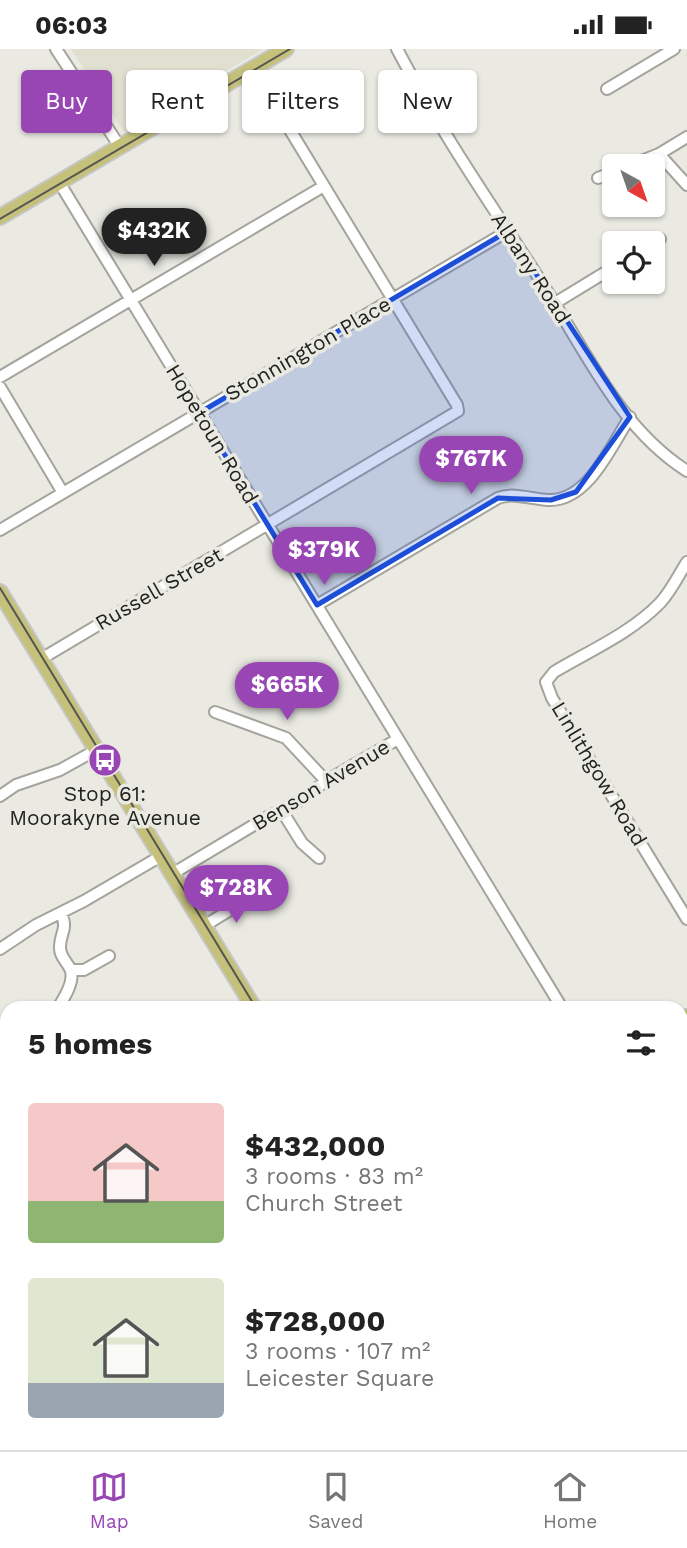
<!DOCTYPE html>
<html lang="en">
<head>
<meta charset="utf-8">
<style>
  body { margin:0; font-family:"Work Sans",sans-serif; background:#f2f2f2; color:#222; height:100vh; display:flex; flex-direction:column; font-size:26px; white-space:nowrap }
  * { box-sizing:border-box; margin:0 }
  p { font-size:23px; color:#767676 }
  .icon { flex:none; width:38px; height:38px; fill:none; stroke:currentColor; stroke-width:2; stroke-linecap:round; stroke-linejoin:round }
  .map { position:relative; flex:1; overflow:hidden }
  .sheet { position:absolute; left:0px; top:952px; width:688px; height:450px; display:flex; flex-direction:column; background:#fff; border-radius:21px 21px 0 0; box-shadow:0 2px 5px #0004 }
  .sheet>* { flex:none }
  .hud { position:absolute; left:21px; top:21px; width:646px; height:63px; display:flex; gap:14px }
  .needle { width:46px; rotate:140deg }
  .controls { position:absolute; left:602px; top:105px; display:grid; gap:14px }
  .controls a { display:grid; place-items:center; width:63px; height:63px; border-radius:7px; background:#fff; box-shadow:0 2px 5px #0004; font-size:35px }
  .price { position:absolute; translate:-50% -60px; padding:0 16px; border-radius:24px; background:#9946b5; color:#fff; font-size:23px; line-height:46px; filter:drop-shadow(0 2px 4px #0008) }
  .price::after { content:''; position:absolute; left:50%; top:42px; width:21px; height:16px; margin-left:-10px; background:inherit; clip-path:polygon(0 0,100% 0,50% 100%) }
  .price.selected { background:#222; color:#fff }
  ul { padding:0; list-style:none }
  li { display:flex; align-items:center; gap:21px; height:175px; padding:0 28px }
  li span { display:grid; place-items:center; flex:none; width:196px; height:140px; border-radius:7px; color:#555 }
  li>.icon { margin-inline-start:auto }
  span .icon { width:84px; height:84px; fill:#fffc; stroke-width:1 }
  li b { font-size:30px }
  h2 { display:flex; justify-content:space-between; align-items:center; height:84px; padding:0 28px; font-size:30px }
  .chip { padding:0 24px; border-radius:7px; background:#fff; box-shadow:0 2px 5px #0004; font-size:24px; line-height:63px }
  .chip.selected { background:#9946b5; color:#fff }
  .status { display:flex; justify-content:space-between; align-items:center; height:49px; padding:0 35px; background:#fff; direction:ltr }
  .status svg { height:19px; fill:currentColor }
  .menu { display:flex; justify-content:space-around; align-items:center; height:98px; border-top:2px solid #e0e0e0; background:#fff; font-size:19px; color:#767676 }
  .menu a { display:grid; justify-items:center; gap:4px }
  .menu .selected { color:#9946b5 }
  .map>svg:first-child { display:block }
  .built { fill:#e0e0d1 }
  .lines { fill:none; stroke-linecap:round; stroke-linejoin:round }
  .minor-casing { stroke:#a4a49d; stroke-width:14 }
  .major-casing { stroke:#c6c6c5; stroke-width:18 }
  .minor { stroke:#fff; stroke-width:10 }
  .major { stroke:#c5c17a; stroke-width:14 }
  .tram { stroke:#565652; stroke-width:2 }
  .marked { fill:#1d4ed8; fill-opacity:0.2; stroke:#1d4ed8; stroke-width:5; stroke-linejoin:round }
  .labels { text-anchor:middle; stroke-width:7; stroke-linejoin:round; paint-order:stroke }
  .street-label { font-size:21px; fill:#22221f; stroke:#eaeae3 }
  .poi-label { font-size:21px; fill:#22221f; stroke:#eaeae3 }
</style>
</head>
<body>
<div class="status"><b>06:03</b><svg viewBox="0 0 49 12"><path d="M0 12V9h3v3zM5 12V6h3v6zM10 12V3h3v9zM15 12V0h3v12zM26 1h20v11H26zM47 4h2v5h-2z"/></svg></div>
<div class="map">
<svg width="687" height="1401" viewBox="0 0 687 1401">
  <rect width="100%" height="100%" fill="#eaeae3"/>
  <!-- built -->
  <path class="built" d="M71,0H263L124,83Z"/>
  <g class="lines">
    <defs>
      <path id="minor" d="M56,0L120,98
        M397,0C440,82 492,157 542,234C584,299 619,379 687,422
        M607,40L674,0
        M659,105L687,136
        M629,117L659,105L687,88
        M598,129L614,123
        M59,133L562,959
        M653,195L660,190
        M555,254L614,218
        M0,328L324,137
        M0,338L63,444
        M0,481L508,182
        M687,513C678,527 671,542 660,554C631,584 589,602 554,623L546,633L552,649L687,870
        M317,556L498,449C514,443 531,450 548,451C588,453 611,397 630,368
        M41,610L458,362L457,356L253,20
        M215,663L286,689L326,732
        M0,747L16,736L60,721L96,701
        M282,762L302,794L319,809
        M172,825L269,767L295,755L326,732L398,690
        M204,877L238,856L247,848
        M0,900L36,876L84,852L161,807
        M71,921H84L109,907
        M58,959C64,949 74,934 71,922C68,913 59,908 60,897C61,881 68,881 61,864
        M0,1106L7,1102
        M681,1175L687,1190
        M0,1244L7,1240
        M681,1331L687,1327
        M0,1338L7,1349
        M20,1395L24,1401
        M145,1395L149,1401
        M331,1395L335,1401
        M449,1401L467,1395
        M571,1401L581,1395"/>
      <path id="major" d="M0,168L286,0
        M0,543L254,959
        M681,971L687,968
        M0,1386L7,1381
        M523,1395L527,1401"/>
    </defs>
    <!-- minor casing -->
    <use href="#minor" class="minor-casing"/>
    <!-- major casing -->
    <use href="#major" class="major-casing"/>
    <!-- minor -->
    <use href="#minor" class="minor"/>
    <!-- major -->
    <use href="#major" class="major"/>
    <!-- tram -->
    <path class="tram" d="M0,170L290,0
      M0,539L256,959
      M681,974L687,970
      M525,1395L529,1401"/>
  </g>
  <!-- marked area -->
  <path class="marked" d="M508,182L630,368L576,443L551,451L498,449L317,556L199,364Z"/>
  <!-- icons -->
  <defs>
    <symbol id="bus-disc" viewBox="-11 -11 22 22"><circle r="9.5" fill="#9946b5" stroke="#eaeae3"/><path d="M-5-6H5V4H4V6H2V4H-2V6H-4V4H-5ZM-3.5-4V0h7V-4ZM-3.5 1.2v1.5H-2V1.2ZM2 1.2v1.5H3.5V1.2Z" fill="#fff"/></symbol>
  </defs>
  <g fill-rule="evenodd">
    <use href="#bus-disc" x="86" y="692" width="38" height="38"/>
  </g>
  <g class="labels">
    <!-- street labels -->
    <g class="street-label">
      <text transform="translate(531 219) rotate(57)" y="7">Albany Road</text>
      <text transform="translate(308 300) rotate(-30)" y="7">Stonnington Place</text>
      <text transform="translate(212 385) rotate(59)" y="7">Hopetoun Road</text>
      <text transform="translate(159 540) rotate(-30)" y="7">Russell Street</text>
      <text transform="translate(599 725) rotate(59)" y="7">Linlithgow Road</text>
      <text transform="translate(321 736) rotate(-31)" y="7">Benson Avenue</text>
    </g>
    <!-- poi labels -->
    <g class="poi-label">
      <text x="105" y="752">Stop 61:<tspan x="105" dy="24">Moorakyne Avenue</tspan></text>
    </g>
  </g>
</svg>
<div class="controls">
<a><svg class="needle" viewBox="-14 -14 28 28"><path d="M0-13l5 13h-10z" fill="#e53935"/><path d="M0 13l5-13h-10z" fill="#767676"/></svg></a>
<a><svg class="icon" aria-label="locate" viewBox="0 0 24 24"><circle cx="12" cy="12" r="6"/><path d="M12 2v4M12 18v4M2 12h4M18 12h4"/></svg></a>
</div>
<b class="price selected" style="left:154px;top:219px">$432K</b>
<b class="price" style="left:471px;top:447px">$767K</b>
<b class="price" style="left:324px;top:538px">$379K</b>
<b class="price" style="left:287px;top:673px">$665K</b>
<b class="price" style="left:236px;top:876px">$728K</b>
<div class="hud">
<a class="chip selected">Buy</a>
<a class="chip">Rent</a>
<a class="chip">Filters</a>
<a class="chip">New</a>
</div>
<section class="sheet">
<h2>5 homes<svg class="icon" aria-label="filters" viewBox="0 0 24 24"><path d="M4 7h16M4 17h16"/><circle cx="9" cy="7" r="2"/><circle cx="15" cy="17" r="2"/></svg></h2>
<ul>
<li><span style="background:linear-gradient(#f6c9c9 70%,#8fb573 0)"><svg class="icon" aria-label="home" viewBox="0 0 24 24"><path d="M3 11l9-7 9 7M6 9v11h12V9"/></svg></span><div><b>$432,000</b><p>3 rooms · 83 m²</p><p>Church Street</p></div></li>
<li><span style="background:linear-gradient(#dfe7d0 75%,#9aa5b1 0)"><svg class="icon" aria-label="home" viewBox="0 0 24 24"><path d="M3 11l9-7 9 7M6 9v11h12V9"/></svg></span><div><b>$728,000</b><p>3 rooms · 107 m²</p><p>Leicester Square</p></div></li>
</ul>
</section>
</div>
<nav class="menu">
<a class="selected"><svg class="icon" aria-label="map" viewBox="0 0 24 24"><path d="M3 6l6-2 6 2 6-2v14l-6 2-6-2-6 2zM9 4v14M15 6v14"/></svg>Map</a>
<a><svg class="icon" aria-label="saved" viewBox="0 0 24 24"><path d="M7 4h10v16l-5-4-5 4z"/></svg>Saved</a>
<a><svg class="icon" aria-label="home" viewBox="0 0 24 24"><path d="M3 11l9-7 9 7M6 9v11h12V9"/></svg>Home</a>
</nav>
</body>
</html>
